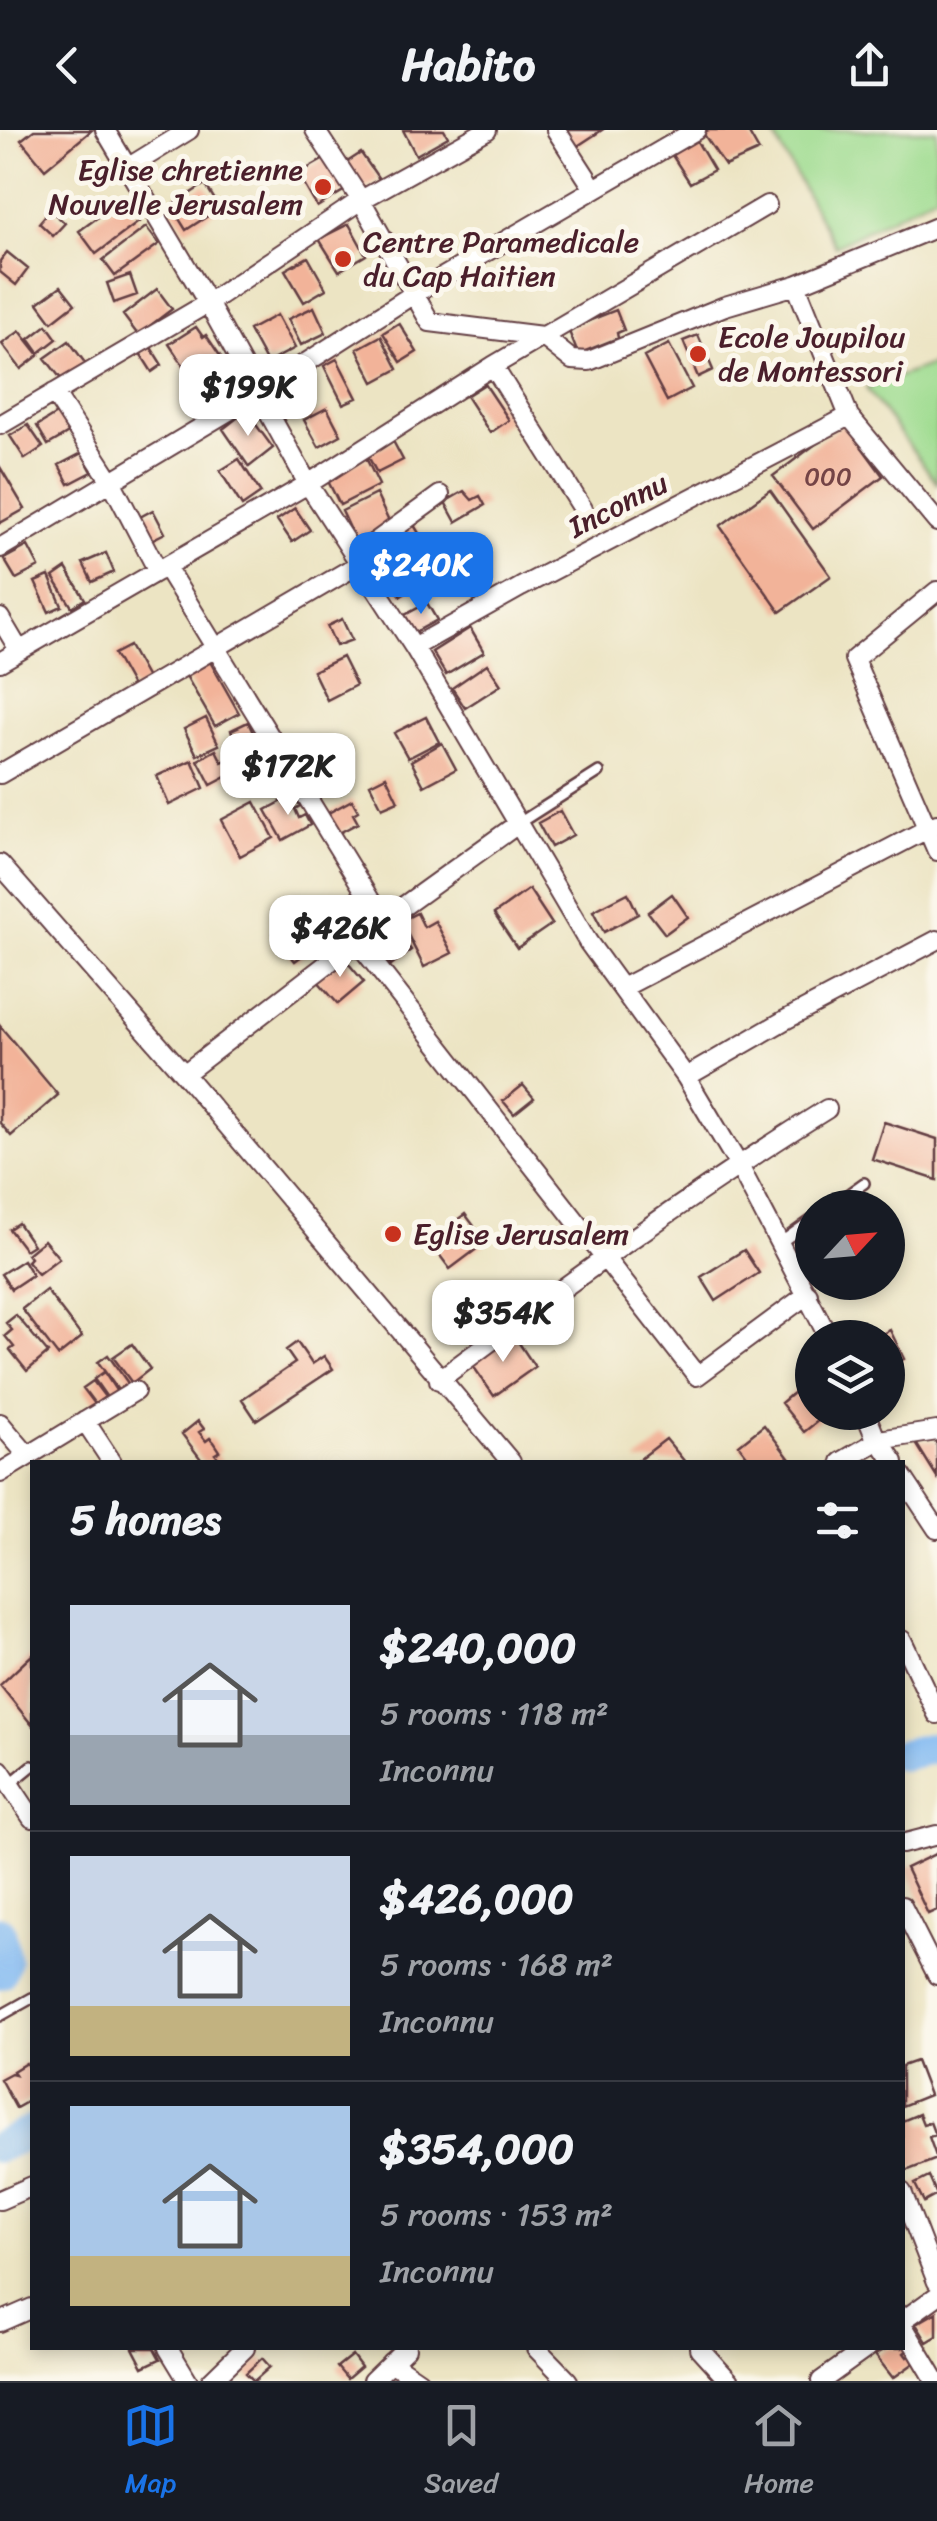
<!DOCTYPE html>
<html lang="en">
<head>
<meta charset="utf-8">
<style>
  body { margin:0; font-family:Sriracha,sans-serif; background:#20242c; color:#f1f3f6; height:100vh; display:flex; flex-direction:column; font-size:38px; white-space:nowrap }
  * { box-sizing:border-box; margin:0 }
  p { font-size:32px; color:#9ea1a6 }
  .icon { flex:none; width:55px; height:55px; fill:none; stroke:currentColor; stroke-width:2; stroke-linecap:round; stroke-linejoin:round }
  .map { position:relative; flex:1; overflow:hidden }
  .details { position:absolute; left:30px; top:1330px; width:875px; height:890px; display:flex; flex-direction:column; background:#171b24; border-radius:0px; box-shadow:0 5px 15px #0003 }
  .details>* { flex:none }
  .needle { width:65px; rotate:64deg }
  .buttons { position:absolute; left:795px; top:1060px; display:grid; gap:20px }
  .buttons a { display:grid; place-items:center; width:110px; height:110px; border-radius:50%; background:#171b24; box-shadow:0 5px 15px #0003; font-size:50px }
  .price { position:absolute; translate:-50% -85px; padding:0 22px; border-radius:20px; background:#fff; color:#222; font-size:32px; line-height:65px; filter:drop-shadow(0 2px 5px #0008) }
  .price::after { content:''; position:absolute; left:50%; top:60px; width:30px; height:22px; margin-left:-15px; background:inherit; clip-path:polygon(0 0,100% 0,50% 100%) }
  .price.active { background:#1a73e8; color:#fff }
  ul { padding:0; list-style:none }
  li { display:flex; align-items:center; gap:30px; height:250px; padding:0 40px }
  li+li { border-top:2px solid #363941 }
  li span { display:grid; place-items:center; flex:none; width:280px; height:200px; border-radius:0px; color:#555 }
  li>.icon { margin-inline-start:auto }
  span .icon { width:120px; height:120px; fill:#fffc; stroke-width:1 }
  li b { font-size:42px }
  h2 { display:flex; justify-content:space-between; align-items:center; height:120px; padding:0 40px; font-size:42px }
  header { display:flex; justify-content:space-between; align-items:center; height:130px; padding:0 40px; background:#171b24; font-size:45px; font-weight:700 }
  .tab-bar { display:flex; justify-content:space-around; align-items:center; height:140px; border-top:2px solid #363941; background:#171b24; font-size:28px; color:#9ea1a6 }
  .tab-bar a { display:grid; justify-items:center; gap:5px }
  .tab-bar .active { color:#1a73e8 }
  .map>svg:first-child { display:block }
  .green { fill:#9fdc90; stroke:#747e5e; stroke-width:2.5 }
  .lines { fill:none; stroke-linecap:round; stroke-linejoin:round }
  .river { stroke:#82baf2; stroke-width:32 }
  .building { fill:#f2b399 }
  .lane-casing { stroke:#623d42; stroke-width:14 }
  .street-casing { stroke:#623d42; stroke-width:22 }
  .lane { stroke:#fff; stroke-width:9 }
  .street { stroke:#fff; stroke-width:18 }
  .poi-dot { fill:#c8321e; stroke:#fbf7ec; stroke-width:4 }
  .labels { text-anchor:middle; stroke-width:10; stroke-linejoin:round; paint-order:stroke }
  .number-label { font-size:25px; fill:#744446 }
  .poi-label { font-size:30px; fill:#4a1f2b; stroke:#fbf7ec; text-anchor:start }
  .street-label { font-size:30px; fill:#4a1f2b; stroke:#fbf7ec }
</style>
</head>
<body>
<header><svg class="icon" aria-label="back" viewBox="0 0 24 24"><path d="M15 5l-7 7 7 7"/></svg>Habito<svg class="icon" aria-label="share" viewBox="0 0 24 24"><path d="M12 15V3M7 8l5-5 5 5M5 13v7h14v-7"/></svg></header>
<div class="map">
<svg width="937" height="2251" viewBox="0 0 937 2251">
  <rect width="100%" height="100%" fill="#fbf7ec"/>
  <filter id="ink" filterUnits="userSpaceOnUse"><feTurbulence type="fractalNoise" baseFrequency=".01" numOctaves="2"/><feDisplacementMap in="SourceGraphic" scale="20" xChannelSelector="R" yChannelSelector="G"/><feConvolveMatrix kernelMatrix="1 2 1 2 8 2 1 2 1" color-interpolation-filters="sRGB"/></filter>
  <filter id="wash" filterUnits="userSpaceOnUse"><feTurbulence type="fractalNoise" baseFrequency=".0048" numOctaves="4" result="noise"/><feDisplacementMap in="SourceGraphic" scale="40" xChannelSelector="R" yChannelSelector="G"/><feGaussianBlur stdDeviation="2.25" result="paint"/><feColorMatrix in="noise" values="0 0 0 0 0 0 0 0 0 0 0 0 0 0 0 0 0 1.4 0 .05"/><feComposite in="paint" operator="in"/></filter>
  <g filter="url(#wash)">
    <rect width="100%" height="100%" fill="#ece4c3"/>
    <!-- green -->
    <path class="green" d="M771,0H937V64L835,116Z
      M937,233V353L866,258Z"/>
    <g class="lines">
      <!-- river -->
      <path class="river" d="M902,1625L937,1617
        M0,1802L5,1831L0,1843
        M0,2016L32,2001"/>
    </g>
    <g id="blocks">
      <!-- building -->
      <path class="building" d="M34,0H92L45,39L21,10Z
        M403,0H444L448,7L416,25Z
        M564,0H602L576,17Z
        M709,0H747L759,21L725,36L703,3Z
        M695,8L714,40L690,53L670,22Z
        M361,23L379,49L362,61L344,34Z
        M326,28L345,60L317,77L298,44Z
        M205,54L220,78L186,100L171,76Z
        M123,69L140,91L96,124L79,101Z
        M50,80L65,93L53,106L39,93Z
        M349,94L366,125L339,141L319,109Z
        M146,97L159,114L115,146L103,130Z
        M7,122L28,139L16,155L0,142V131Z
        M308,127L326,159L304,172L285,140Z
        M130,145L137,165L114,173L107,153Z
        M61,156L75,174L52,192L38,173Z
        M157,159L172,179L138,205L123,185Z
        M314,177L326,203L301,215L288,189Z
        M616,180L624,200L617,203L618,208L578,224L568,199Z
        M277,185L295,218L267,233L249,200Z
        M399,193L417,222L401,232L383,203Z
        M47,195L57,209L39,223L29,209Z
        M196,197L203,207L206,205L227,236L197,256L169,214Z
        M20,201L39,225L21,239L2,214Z
        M698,205L713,240L698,247L683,211Z
        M381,206L398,239L374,252L357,219Z
        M69,211L88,237L65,254L45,228Z
        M669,214L692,258L667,271L644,227Z
        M150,216L162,235L152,242L140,223Z
        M337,229L357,268L343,274L324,236Z
        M485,254L509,290L490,303L466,266Z
        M327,278L341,305L319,317L304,290Z
        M246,281L273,318L249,337L223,299Z
        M58,283L70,302L48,315L37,296Z
        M844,293L883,346L813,399L773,346Z
        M28,295L43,317L25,329L10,306Z
        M393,311L403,330L377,343L367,324Z
        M82,323L92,342L69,354L59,335Z
        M366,328L379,355L340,375L326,347Z
        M239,329L261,363L242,376L220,341Z
        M0,337L25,379L0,393Z
        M770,360L831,446L780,482L720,396Z
        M464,361L472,370L480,366L485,375L456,392L445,372Z
        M376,364L390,394L356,411L342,381Z
        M295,378L310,400L292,412L277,390Z
        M153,380L165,403L151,410L140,387Z
        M414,395L428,418L414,427L428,449L401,466L373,421Z
        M28,416L39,437L16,449L4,429Z
        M106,423L114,442L92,452L83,433Z
        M66,438L85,469L72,477L53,447Z
        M49,446L62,476L49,482L35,452Z
        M427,473L437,490L415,502L405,485Z
        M342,489L352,510L336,516L327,496Z
        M470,498L484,522L446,545L432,522Z
        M129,516L149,552L134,560L114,524Z
        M342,527L356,555L327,570L313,541Z
        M209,530L239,583L215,596L185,544Z
        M487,534L501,555L465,578L452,558Z
        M426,587L439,612L408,628L394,603Z
        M206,588L219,615L197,625L184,599Z
        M248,592L255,607L238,615L231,600Z
        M257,609L269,632L241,646L236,637L251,630L243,616Z
        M442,613L456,639L424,656L411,631Z
        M216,620L222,632L229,629L236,642L211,655L198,630Z
        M192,630L204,658L169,675L157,646Z
        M386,646L398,671L382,678L370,654Z
        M294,665L300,676L295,679L299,688L305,685L310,695L283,710L266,680Z
        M352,670L358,681L353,684L358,693L333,706L323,686Z
        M255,672L274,708L240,726L221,690Z
        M560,681L573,705L551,717L538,693Z
        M529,759L552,794L517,818L494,784Z
        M628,763L638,784L604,802L593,781Z
        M672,764L688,787L665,804L648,782Z
        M310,774L332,803L295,831L273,803Z
        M417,783L424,797L435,791L452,823L424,837L401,791Z
        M391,792L411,820L391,835L371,806Z
        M343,827L364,852L338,874L316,849Z
        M0,896L58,965L11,1006L0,993Z
        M523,955L534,968L514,984L503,971Z
        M884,992L937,1009V1050L872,1029Z
        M465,1084L486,1112L450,1139L429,1111Z
        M18,1093L33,1115L25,1120L9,1099Z
        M44,1110L59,1128L38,1144L27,1131L30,1128L27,1124Z
        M744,1120L759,1143L716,1171L701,1147Z
        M23,1130L32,1145L11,1159L1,1144Z
        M46,1160L82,1207L58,1226L22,1179Z
        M16,1185L48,1223L27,1241L10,1220L14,1217L5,1206L12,1200L6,1193Z
        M890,1200L904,1229L888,1237V1208H874Z
        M513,1204L535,1237L494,1266L471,1233Z
        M297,1212L312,1234L324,1226L333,1239L256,1290L242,1269L295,1233L286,1220Z
        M132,1214L150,1239L132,1253L113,1227Z
        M108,1225L130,1256L120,1263L98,1232Z
        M104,1242L117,1262L108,1269L94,1249Z
        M812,1247V1282H829L804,1302L781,1273Z
        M93,1251L105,1267L95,1274L83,1258Z
        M198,1291L204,1299L199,1302L206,1311L210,1308L214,1312L220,1321L215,1324L222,1332H203L182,1304Z
        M764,1295L792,1332H752L739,1315Z
        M666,1309L685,1332H636Z
        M914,1310L937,1311V1347Z
        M32,1525V1595L0,1555Z
        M937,1723V1780L928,1784L906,1738Z
        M916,1931L929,1965L902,1976V1936Z
        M26,1933L32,1945V1969L16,1978L0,1949L11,1943L15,1944L13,1941Z
        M919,1984L923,1994L930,1992L935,2005L929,2007L937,2029L906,2041L902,2033V1991Z
        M929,2047L937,2065L924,2072L915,2054Z
        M937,2182V2206L927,2212L916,2194Z
        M902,2208L909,2219L904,2223L907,2227L910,2225L914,2233L893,2248L875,2225L888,2218H902Z
        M133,2218H154L160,2229L143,2237Z
        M352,2225L361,2237L347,2249L337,2237Z
        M262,2228L270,2237L254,2251L246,2243Z"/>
    </g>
  </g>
  <g filter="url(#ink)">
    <use href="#blocks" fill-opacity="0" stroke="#623d42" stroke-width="2.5"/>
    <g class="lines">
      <defs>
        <path id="lane" d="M519,693L599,642
          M829,1078L864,1053
          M780,1113L812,1090
          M10,1654L32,1636
          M0,1886L32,1868"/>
        <path id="street" d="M105,0L208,173L308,354L414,517L588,812L686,947L738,1034L829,1208
          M315,0L361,70L430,192L542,206L572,230L589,231L725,176L796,155L937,97
          M556,0L594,59
          M129,37L189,0
          M796,155L849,286L937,392
          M493,236L583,379
          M54,263L111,351L158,441
          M0,295L208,173L361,70L487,0
          M0,418L257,264L412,165L696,0
          M356,426L440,365
          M166,437L383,791
          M937,461L854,529L937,721
          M0,488L19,520
          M414,517L521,457L849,286
          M0,532L308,354L493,236L767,75
          M0,644L361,433
          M0,734L184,944L511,1332
          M357,811L697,1246L808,1164
          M622,858L937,694
          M184,944L383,791L519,693
          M686,947L785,890L937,810
          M439,1250C566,1155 693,1062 827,979
          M865,1282L876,1309
          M85,1291L112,1332
          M0,1293L28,1326
          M841,1332L879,1310
          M894,1332L879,1310L937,1301
          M0,1343L135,1261
          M902,1346L937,1399
          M902,1510L937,1584
          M0,1640L32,1688
          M902,1714L937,1705
          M902,1776L937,1845
          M902,2062L937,2152
          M0,2070L32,2056
          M902,2191L937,2166
          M0,2192L32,2178
          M902,2194L936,2251
          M168,2218L188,2251
          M536,2218L568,2251
          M699,2218L729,2251
          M391,2232L419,2251
          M211,2251L245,2218
          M372,2251L406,2218
          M821,2251L867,2218"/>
      </defs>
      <!-- lane casing -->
      <use href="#lane" class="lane-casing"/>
      <!-- street casing -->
      <use href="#street" class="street-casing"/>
      <!-- lane -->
      <use href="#lane" class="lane"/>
      <!-- street -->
      <use href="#street" class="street"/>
    </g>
  </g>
  <!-- markers -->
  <g class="poi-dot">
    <circle cx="323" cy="57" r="10"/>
    <circle cx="343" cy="129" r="10"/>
    <circle cx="698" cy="224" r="10"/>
    <circle cx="393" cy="1104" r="10"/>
  </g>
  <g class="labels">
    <!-- number labels -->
    <g class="number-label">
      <text x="828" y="355">000</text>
    </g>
    <!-- poi labels -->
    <g class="poi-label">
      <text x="303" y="50" text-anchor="end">Eglise chretienne<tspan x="303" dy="34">Nouvelle Jerusalem</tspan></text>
      <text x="363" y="122">Centre Paramedicale<tspan x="363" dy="34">du Cap Haitien</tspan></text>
      <text x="718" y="217">Ecole Joupilou<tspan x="718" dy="34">de Montessori</tspan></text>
      <text x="413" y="1114">Eglise Jerusalem</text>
    </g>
    <!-- street labels -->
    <g class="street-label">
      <text transform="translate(618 375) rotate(-27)" y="10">Inconnu</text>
    </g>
  </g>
</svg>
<div class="buttons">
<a><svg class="needle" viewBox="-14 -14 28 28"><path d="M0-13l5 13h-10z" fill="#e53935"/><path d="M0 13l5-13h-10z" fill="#9ea1a6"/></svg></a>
<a><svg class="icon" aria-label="layers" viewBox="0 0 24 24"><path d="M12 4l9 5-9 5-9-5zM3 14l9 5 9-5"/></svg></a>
</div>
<b class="price" style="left:248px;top:309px">$199K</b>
<b class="price active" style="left:421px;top:487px">$240K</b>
<b class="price" style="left:288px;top:688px">$172K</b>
<b class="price" style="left:340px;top:850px">$426K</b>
<b class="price" style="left:503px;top:1235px">$354K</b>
<section class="details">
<h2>5 homes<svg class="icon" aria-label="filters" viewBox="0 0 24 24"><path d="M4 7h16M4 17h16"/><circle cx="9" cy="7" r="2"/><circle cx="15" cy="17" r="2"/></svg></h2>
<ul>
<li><span style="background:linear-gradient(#c9d6e8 65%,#9aa5b1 0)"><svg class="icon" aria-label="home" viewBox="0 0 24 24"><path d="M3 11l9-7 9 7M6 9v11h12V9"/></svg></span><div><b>$240,000</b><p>5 rooms · 118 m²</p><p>Inconnu</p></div></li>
<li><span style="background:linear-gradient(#c9d6e8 75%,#c2b280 0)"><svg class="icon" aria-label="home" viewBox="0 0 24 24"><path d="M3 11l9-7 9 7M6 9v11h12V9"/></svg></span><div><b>$426,000</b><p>5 rooms · 168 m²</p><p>Inconnu</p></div></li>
<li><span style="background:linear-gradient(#a9c7e8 75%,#c2b280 0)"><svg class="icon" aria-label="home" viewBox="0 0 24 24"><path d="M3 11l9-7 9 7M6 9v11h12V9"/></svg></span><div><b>$354,000</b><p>5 rooms · 153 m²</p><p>Inconnu</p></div></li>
</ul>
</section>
</div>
<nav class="tab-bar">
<a class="active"><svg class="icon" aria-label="map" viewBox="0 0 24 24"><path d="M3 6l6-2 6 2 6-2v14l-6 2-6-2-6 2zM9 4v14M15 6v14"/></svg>Map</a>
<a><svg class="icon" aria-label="saved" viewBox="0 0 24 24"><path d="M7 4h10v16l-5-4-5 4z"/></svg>Saved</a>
<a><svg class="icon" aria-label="home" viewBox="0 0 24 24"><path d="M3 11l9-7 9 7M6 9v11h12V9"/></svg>Home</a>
</nav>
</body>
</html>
